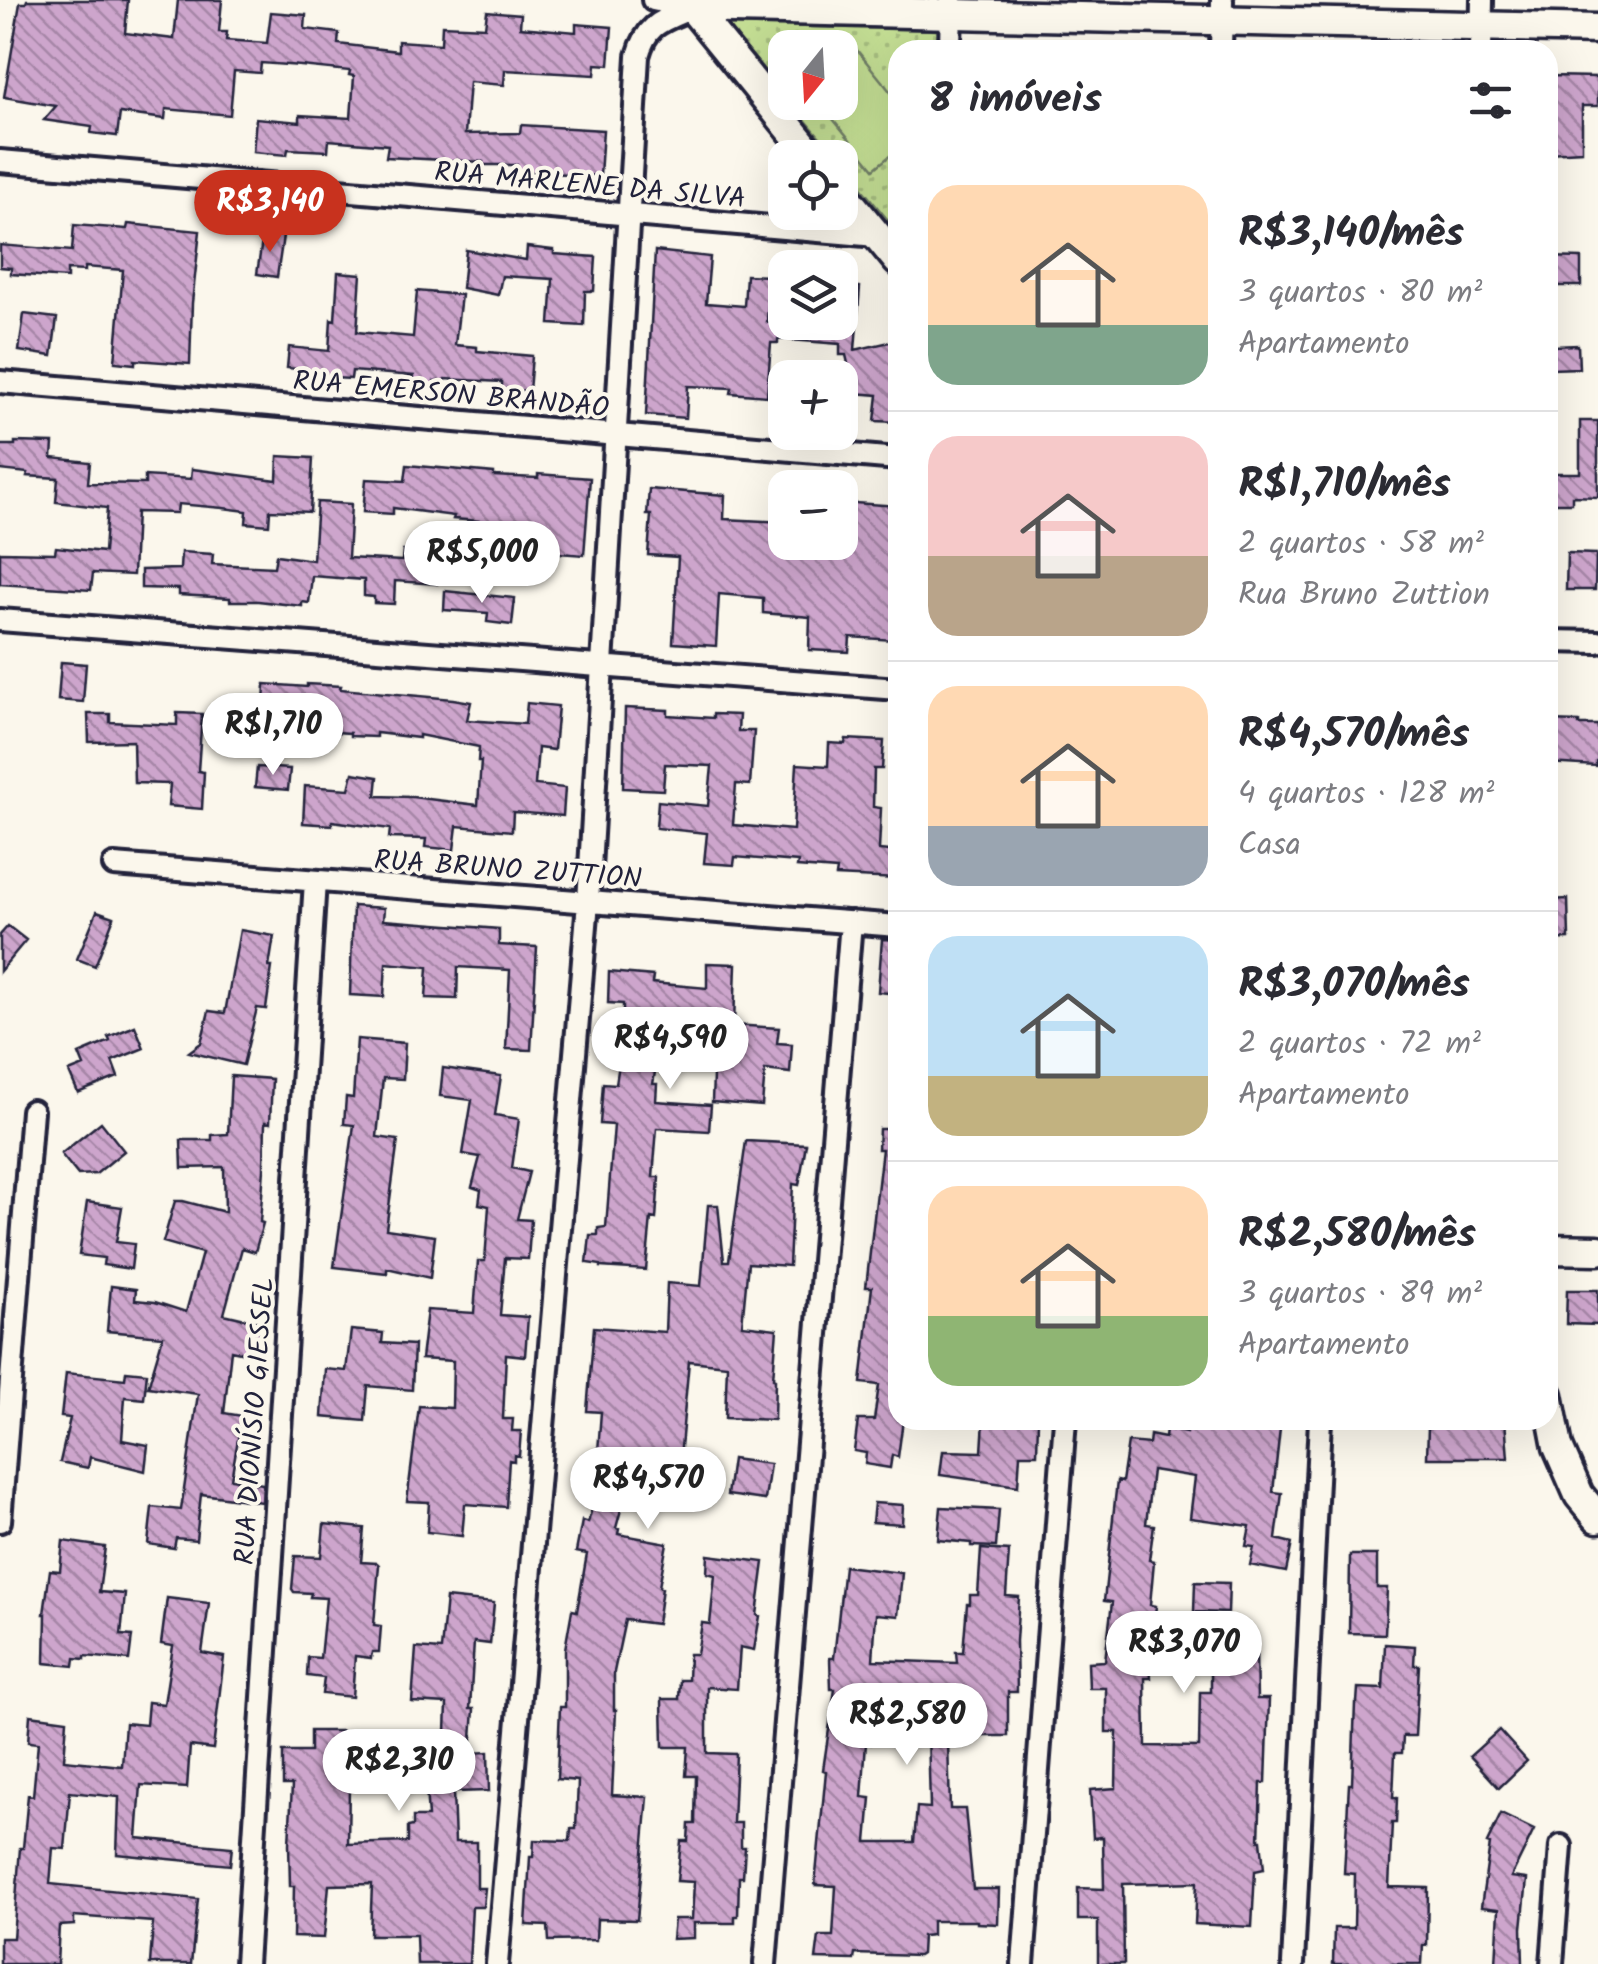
<!DOCTYPE html>
<html lang="pt">
<head>
<meta charset="utf-8">
<style>
  body { margin:0; font-family:Kalam,sans-serif; background:#f2f2f3; color:#2b2b33; height:100vh; display:flex; flex-direction:column; font-size:38px; white-space:nowrap }
  * { box-sizing:border-box; margin:0 }
  p { font-size:32px; color:#7c7c81 }
  .icon { flex:none; width:55px; height:55px; fill:none; stroke:currentColor; stroke-width:2; stroke-linecap:round; stroke-linejoin:round }
  .map { position:relative; flex:1; overflow:hidden }
  .sheet { position:absolute; left:888px; top:40px; width:670px; height:1390px; display:flex; flex-direction:column; background:#fff; border-radius:30px; box-shadow:0 10px 40px #0002 }
  .sheet>* { flex:none }
  .needle { width:65px; rotate:198deg }
  .fabs { position:absolute; left:768px; top:30px; display:grid; gap:20px }
  .fabs a { display:grid; place-items:center; width:90px; height:90px; border-radius:20px; background:#fff; box-shadow:0 10px 40px #0002; font-size:50px }
  .price { position:absolute; translate:-50% -85px; padding:0 22px; border-radius:35px; background:#fff; color:#222; font-size:32px; line-height:65px; filter:drop-shadow(0 2px 5px #0008) }
  .price::after { content:''; position:absolute; left:50%; top:60px; width:30px; height:22px; margin-left:-15px; background:inherit; clip-path:polygon(0 0,100% 0,50% 100%) }
  .price.on { background:#c8321e; color:#fff }
  ul { padding:0; list-style:none }
  li { display:flex; align-items:center; gap:30px; height:250px; padding:0 40px }
  li+li { border-top:2px solid #e1e1e2 }
  li span { display:grid; place-items:center; flex:none; width:280px; height:200px; border-radius:30px; color:#555 }
  li>.icon { margin-inline-start:auto }
  span .icon { width:120px; height:120px; fill:#fffc; stroke-width:1 }
  li b { font-size:42px }
  h2 { display:flex; justify-content:space-between; align-items:center; height:120px; padding:0 40px; font-size:42px }
  .map>svg:first-child { display:block }
  .green { fill:url(#green-dots); stroke:#728067; stroke-width:2.5 }
  .pitch { fill:#c3dd93; stroke:#728067; stroke-width:2.5 }
  .building { fill:url(#building-back-hatch); stroke:#22223b; stroke-width:2.5; fill-rule:evenodd }
  .lines { fill:none; stroke-linecap:round; stroke-linejoin:round }
  .street-casing { stroke:#22223b; stroke-width:28 }
  .secondary-casing { stroke:#22223b; stroke-width:35 }
  .street { stroke:#fbf7ec; stroke-width:20 }
  .secondary { stroke:#fbf7ec; stroke-width:28 }
  .labels { text-anchor:middle; stroke-width:8; stroke-linejoin:round; paint-order:stroke }
  .street-label { font-size:28px; fill:#22223b; stroke:#fbf7ec }
</style>
</head>
<body>
<div class="map">
<svg width="1598" height="1964" viewBox="0 0 1598 1964">
  <defs>
    <pattern id="green-dots" width="8" height="8" patternUnits="userSpaceOnUse" patternTransform="scale(2.5)"><rect width="8" height="8" fill="#c3dd93"/><path d="M2 2h.1M6 6h.1" fill="none" stroke="#a7bd80" stroke-width="1.8" stroke-linecap="round"/></pattern>
    <pattern id="building-back-hatch" width="6" height="6" patternUnits="userSpaceOnUse" patternTransform="scale(2.5)"><rect width="6" height="6" fill="#cda5cc"/><path d="M-1 5l2 2M0 0l6 6M5-1l2 2" fill="none" stroke="#a686a7"/></pattern>
  </defs>
  <rect width="100%" height="100%" fill="#fbf7ec"/>
  <filter id="ink" filterUnits="userSpaceOnUse"><feTurbulence type="fractalNoise" baseFrequency=".01" numOctaves="2"/><feDisplacementMap in="SourceGraphic" scale="20" xChannelSelector="R" yChannelSelector="G"/><feConvolveMatrix kernelMatrix="1 2 1 2 8 2 1 2 1" color-interpolation-filters="sRGB"/></filter>
  <g filter="url(#ink)">
    <!-- green -->
    <path class="green" d="M727,25L939,30L938,50H898L897,231L840,162V158L837,157L791,103L840,102V48H785V95Z"/>
    <!-- pitch -->
    <path class="pitch" d="M852,44L897,100V150L874,169L820,103L840,102V54Z"/>
    <!-- building -->
    <path class="building" d="M27,0H128L125,33L174,39L178,0H222L219,32H227L226,40L267,43L271,12L306,15L305,29L339,33L338,44L398,51V41L441,44L442,25L485,27L487,11L521,14L520,27L576,32V24L612,27L609,65L596,64L595,75L505,70L504,85L469,82L465,134L520,133L521,125L603,130L600,176L517,171V165H483V162L386,157L388,145L329,140L328,151L288,149L287,155L253,152L256,118L300,122V115L351,118L354,76L349,75L350,71L301,66L261,63L260,73L234,71L230,115L166,109L165,119L120,113L117,136L91,133L92,127L44,120L56,106L4,97L20,3H26Z
      M1548,76L1598,77V106H1582V151L1548,153Z
      M128,224L200,231L192,303L190,364L135,360V364L115,362L123,270L85,267V271L67,270V278L11,274V268L0,267V245L72,251L74,225L127,229Z
      M263,234L283,236L277,277L257,274Z
      M527,247L554,250V254L596,257L594,291H585L584,326L550,324L553,279L502,276L498,295L462,288L466,250L526,260Z
      M655,251L710,257L706,303L744,306L746,275L770,276L767,322H840V285L860,287L855,350L898,340V422L875,421L878,395L855,393L846,355H840V344L778,339V343H771L767,396L731,393L732,388L688,386L686,418L646,415Z
      M1548,257L1581,258V286H1548Z
      M338,272L361,274L357,332L413,337L417,291L461,295L455,345L477,347V351L532,356L529,391L502,389V382L445,379V381H434V387L413,386L414,376L352,371L351,379L314,377L315,371L287,368L289,347L329,351L331,319L335,320Z
      M24,314L57,318L52,356L19,351Z
      M1578,345L1579,368L1551,369L1550,354L1553,346Z
      M1580,421H1598V497L1572,496V503H1548V473H1580Z
      M15,442L53,443L52,458L90,462L88,483L145,484V476L191,479L192,469L277,480L278,456L313,458L310,512L270,510L269,525L246,523L247,511L223,508L178,504L177,513L136,512L133,575L93,573L91,590L0,584V552L55,553L56,547L104,552L107,508L56,502L58,478L27,476L28,473L0,470V445H15Z
      M407,465L494,473V476L538,478V474L590,478L584,555L532,551L534,525L453,519L454,516L393,508V514L363,512L366,479L405,481Z
      M649,489L725,495L724,519L785,522V542H791L790,550L830,553V542H840V502L898,506L895,604H898V636H893V640L850,637L849,652L809,650L810,617L763,613V598L719,594L716,646L673,643L678,557L648,555L651,515H647Z
      M317,502L351,504L348,558L402,561L403,551L439,553L437,584L395,581L394,604L374,603V597L364,596V580L312,576L309,603L302,602V606L258,601H230V598L179,595V589L141,588V570L180,569L181,552L213,554L212,564L274,567L276,555L313,560Z
      M1567,553L1596,554L1595,590H1566Z
      M445,591L515,598L512,625L487,622L488,613L444,610Z
      M61,662L86,664L83,702L58,700Z
      M265,684L307,687V684L341,686L340,689L453,699L471,702L467,720L525,724L527,703L558,706L554,750L538,748L535,785L565,788L563,816L513,812L512,831L457,826L454,850L425,847L426,839L389,838L390,829L332,821V825L303,823L305,786L349,789L353,773L378,777L376,796L412,797L478,805L481,761H478L479,747L419,735V738L376,733V737L350,736V733L304,730V727L263,724Z
      M625,708L668,710V715L713,718V714L739,715L738,731H754L750,785L736,784L733,825L793,830L797,764L828,766L829,743L845,744L846,739L884,741L882,769H874L873,807L881,808L879,850L898,852V879L836,876L837,870L797,867L798,862L735,857L734,865L704,863L707,833L656,828L658,801L708,806L712,766L665,764L663,790L623,788Z
      M177,713L202,714L198,771L204,772L202,809L168,806L170,784L134,783L133,741L89,742L88,714H110V722L177,725Z
      M1548,721L1579,722V725H1598V761H1596V766L1548,763Z
      M257,767L290,769L288,790L255,787Z
      M1568,899L1569,939L1548,940V900Z
      M353,906L384,908L383,920L499,929V945L537,947L531,1050L506,1049L510,970L458,967L457,999L426,998L428,967L386,963L384,997L350,995Z
      M97,911L114,917L95,966L77,959Z
      M8,926L26,940L0,971V935Z
      M240,930L274,936L269,967H272L266,1009L257,1008L243,1065L189,1052L201,1043L209,1011L225,1013Z
      M882,939L898,940V994L878,992Z
      M707,963L736,964L734,1025L779,1028L777,1043L792,1044L790,1073L765,1070L762,1106L712,1102L714,1047L671,1042V1045L660,1043L653,1084H657L656,1101L711,1105L709,1131L657,1128L653,1177H659L656,1219L651,1218L646,1270L601,1267V1265L587,1263L590,1235H598V1228L606,1227L614,1125L600,1124L603,1083L616,1084L626,1017L623,1016V1004L608,1003L609,972L653,976L652,983L707,988Z
      M135,1026L144,1048L112,1061L118,1077L78,1093L69,1072L84,1066L79,1054L110,1041L108,1037Z
      M357,1039L405,1043L403,1079L383,1078L377,1137L398,1140L386,1229L435,1236L430,1278L387,1268V1273L334,1267L354,1125L344,1124L346,1097L353,1098Z
      M443,1068L501,1076L495,1115L519,1119L512,1168L529,1172L517,1219L531,1220L528,1259L505,1258L500,1315L528,1317L525,1356L506,1354L503,1419H513L512,1431H521L519,1456L514,1455V1461L509,1460L506,1507L465,1504L462,1536L427,1532L429,1502L407,1501L419,1406L452,1408L453,1361L421,1359L427,1310L474,1313L478,1261H485L489,1206L479,1204L481,1190L472,1187L480,1157L463,1154L472,1100L440,1096Z
      M231,1076L272,1079L270,1123L265,1122L264,1169L260,1222L263,1223L255,1252L242,1248L224,1314L262,1323L254,1355L231,1350L224,1413L242,1416L231,1479L263,1484L262,1502L201,1494L196,1540L176,1538L174,1548L148,1544L152,1507L181,1510L198,1394L148,1387L163,1336L107,1331L111,1286L136,1289L135,1300L155,1302L186,1312L202,1253L163,1242L175,1201H183L225,1212L224,1167L182,1168L181,1140H212V1135L228,1134Z
      M101,1122L124,1151L96,1174L78,1175L61,1154Z
      M879,1129H898V1420H903L898,1457L892,1455L890,1468L865,1464L866,1453L854,1451L858,1420H874L879,1385L861,1383L872,1287H866L882,1149H878Z
      M746,1141L806,1144L799,1185L793,1184L789,1266L748,1263L742,1325L777,1329L773,1378L775,1379L774,1420L725,1418L727,1365L689,1361L679,1469L633,1466L616,1528L619,1529L618,1534L667,1543L659,1587L662,1588L657,1624L625,1620L614,1672V1710H616L612,1795L648,1797L637,1920L597,1919L596,1940L549,1941L548,1926L526,1925L530,1857H533L534,1840L570,1841L571,1829H576L578,1781L557,1779L560,1707H565V1649L572,1610L577,1611L587,1554L576,1552L582,1521L588,1523L607,1452L598,1451L601,1412L587,1411L594,1327L665,1332L667,1283L701,1286L708,1205H718L724,1261H729Z
      M87,1202L122,1207L116,1242L134,1244L131,1269L103,1265L104,1258L79,1255Z
      M1567,1290H1598V1325L1566,1324Z
      M351,1330L383,1333L382,1343L414,1345L412,1390L368,1386L365,1421L322,1417L325,1369L346,1371Z
      M126,1371L147,1373L144,1399L125,1397L122,1440L148,1445L145,1471L90,1457L88,1468L60,1462L70,1418L61,1417L66,1373L125,1379Z
      M984,1420H1038L1037,1454H1020L1018,1486L940,1475L943,1451L982,1452Z
      M1187,1420H1281L1273,1492L1282,1493L1276,1539L1292,1543L1286,1572L1250,1565L1254,1547L1246,1546L1250,1526L1190,1518L1195,1477L1152,1470L1146,1524L1154,1525L1149,1560L1154,1561L1150,1605L1156,1606L1150,1659L1151,1678H1145L1146,1746L1199,1747L1200,1692H1211V1649H1256L1257,1699H1269L1266,1783H1261L1259,1840H1261L1264,1869L1255,1871L1252,1927L1195,1924L1197,1882L1123,1884L1124,1964H1098V1920H1078V1888L1104,1889L1103,1837L1093,1838L1090,1790L1116,1788L1117,1732H1106V1688H1089L1088,1662L1105,1661L1112,1602L1104,1601L1117,1481L1122,1482L1128,1442L1149,1444L1150,1435L1165,1438L1166,1429L1186,1433Z
      M1468,1420H1505L1508,1458H1427L1428,1426L1469,1427Z
      M732,1459L770,1464L765,1500L727,1495Z
      M874,1503L903,1505L902,1524L872,1522Z
      M941,1507L999,1510L996,1547L971,1546V1543L938,1540Z
      M324,1524L364,1528L361,1562L377,1563L379,1565L374,1625L381,1626L379,1652H372L371,1658L355,1656L352,1697L322,1694L324,1678L307,1676L308,1657L320,1658L326,1598L310,1597L311,1593L294,1592L292,1589L295,1556L321,1557Z
      M63,1541L105,1547L99,1592L125,1594L121,1635L132,1636L129,1660L85,1656V1659L75,1658L74,1666L45,1663L46,1614H44L50,1570L60,1571Z
      M981,1549L1009,1551L1006,1596L1019,1597L1016,1641L1017,1692H1008V1736H955V1741L948,1742L950,1809H965L973,1889H999L998,1924L977,1923V1921H932V1935L922,1936L921,1954L918,1956L855,1954L854,1960L816,1959L819,1936H833L836,1886L815,1885L826,1771L823,1770L835,1689H831L830,1658H834L844,1566L902,1573L898,1616L876,1614L873,1660L957,1663L956,1652H963L967,1604H970V1595H978ZM878,1690L927,1692L930,1808L917,1807L914,1842H867L871,1798L862,1797L866,1743L871,1744Z
      M708,1555L764,1562L757,1615L760,1616L754,1650L740,1647L737,1689L707,1687V1753L736,1754L733,1823H741V1847H745L743,1877H739L738,1916H735V1923H694V1938L672,1939L674,1919H692L694,1882L677,1881L681,1841H688L689,1824H695L696,1776H686L688,1747H663L662,1699H679L680,1680H688L689,1654H697L702,1623L710,1624L715,1575L707,1573Z
      M1350,1555H1377V1588H1387L1385,1634L1349,1633Z
      M1195,1582L1229,1583L1228,1613L1194,1612Z
      M167,1598L209,1603L202,1653L224,1657L213,1749L190,1746L187,1788L141,1785L137,1838L232,1847L230,1865L117,1854L119,1797L70,1792L65,1849L53,1848L50,1884L198,1899L191,1964H150L153,1922L74,1916V1925L59,1926L57,1964H0V1938H13L20,1848H23L28,1795L33,1796L38,1743L28,1742L30,1715L67,1720L64,1760L122,1766L125,1723L146,1725L148,1702L164,1704L173,1646L161,1644Z
      M446,1598L494,1603L490,1644L474,1642L470,1709H474L471,1753L488,1752L489,1791L453,1792L455,1842H477V1888H485L483,1907H472L469,1964H417L416,1935H370L372,1884L329,1885L324,1938L293,1937L294,1886H290L289,1844L292,1785H283V1752H310V1731H342V1758H366L367,1786H349L348,1844L408,1842V1827L413,1826V1817H428L422,1732L446,1733L447,1704L412,1702L416,1648L441,1650Z
      M1385,1644L1415,1646L1414,1665H1419L1415,1736H1403L1402,1753H1395L1393,1798H1397L1396,1823H1392L1389,1887L1428,1888L1427,1945H1423L1422,1964H1333L1334,1928H1354L1355,1874L1344,1873L1349,1784H1352L1355,1703H1357L1358,1688L1383,1689Z
      M1499,1730L1527,1761L1499,1788L1470,1756Z
      M1501,1814L1534,1830L1511,1877L1527,1879L1522,1928L1523,1964H1496L1499,1909L1481,1907L1490,1844L1487,1843Z"/>
    <g class="lines">
      <defs>
        <path id="street" d="M653,0L692,8
          M950,50L951,0
          M1221,50L1222,0
          M1481,50L1482,0
          M0,161L877,236
          M0,382L898,459
          M0,620L898,689
          M1548,641L1598,642
          M114,865L898,926
          M0,1521L32,1111
          M246,1964L315,881
          M497,1964L588,902L638,56C647,23 662,21 692,8V0
          M765,1964L851,922
          M1023,1964L1065,1420
          M1293,1964L1320,1420
          M1552,1964L1561,1846"/>
        <path id="secondary" d="M686,0L814,158
          M692,8L1598,29
          M840,190L898,261
          M1548,1249L1598,1250
          M1548,1395L1558,1447L1579,1495L1598,1518"/>
      </defs>
      <!-- street casing -->
      <use href="#street" class="street-casing"/>
      <!-- secondary casing -->
      <use href="#secondary" class="secondary-casing"/>
      <!-- street -->
      <use href="#street" class="street"/>
      <!-- secondary -->
      <use href="#secondary" class="secondary"/>
    </g>
  </g>
  <g class="labels">
    <!-- street labels -->
    <g class="street-label">
      <text transform="translate(590 184) rotate(5)" y="10">RUA MARLENE DA SILVA</text>
      <text transform="translate(451 393) rotate(5)" y="10">RUA EMERSON BRANDÃO</text>
      <text transform="translate(508 868) rotate(4)" y="10">RUA BRUNO ZUTTION</text>
      <text transform="translate(253 1421) rotate(-86)" y="10">RUA DIONÍSIO GIESSEL</text>
    </g>
  </g>
</svg>
<div class="fabs">
<a><svg class="needle" viewBox="-14 -14 28 28"><path d="M0-13l5 13h-10z" fill="#e53935"/><path d="M0 13l5-13h-10z" fill="#7c7c81"/></svg></a>
<a><svg class="icon" aria-label="locate" viewBox="0 0 24 24"><circle cx="12" cy="12" r="6"/><path d="M12 2v4M12 18v4M2 12h4M18 12h4"/></svg></a>
<a><svg class="icon" aria-label="layers" viewBox="0 0 24 24"><path d="M12 4l9 5-9 5-9-5zM3 14l9 5 9-5"/></svg></a>
<a>+</a>
<a>−</a>
</div>
<b class="price on" style="left:270px;top:255px">R$3,140</b>
<b class="price" style="left:482px;top:606px">R$5,000</b>
<b class="price" style="left:273px;top:778px">R$1,710</b>
<b class="price" style="left:670px;top:1092px">R$4,590</b>
<b class="price" style="left:648px;top:1532px">R$4,570</b>
<b class="price" style="left:1184px;top:1696px">R$3,070</b>
<b class="price" style="left:907px;top:1768px">R$2,580</b>
<b class="price" style="left:399px;top:1814px">R$2,310</b>
<section class="sheet">
<h2>8 imóveis<svg class="icon" aria-label="filters" viewBox="0 0 24 24"><path d="M4 7h16M4 17h16"/><circle cx="9" cy="7" r="2"/><circle cx="15" cy="17" r="2"/></svg></h2>
<ul>
<li><span style="background:linear-gradient(#ffd9b3 70%,#7fa58c 0)"><svg class="icon" aria-label="home" viewBox="0 0 24 24"><path d="M3 11l9-7 9 7M6 9v11h12V9"/></svg></span><div><b>R$3,140/mês</b><p>3 quartos · 80 m²</p><p>Apartamento</p></div></li>
<li><span style="background:linear-gradient(#f6c9c9 60%,#b9a48a 0)"><svg class="icon" aria-label="home" viewBox="0 0 24 24"><path d="M3 11l9-7 9 7M6 9v11h12V9"/></svg></span><div><b>R$1,710/mês</b><p>2 quartos · 58 m²</p><p>Rua Bruno Zuttion</p></div></li>
<li><span style="background:linear-gradient(#ffd9b3 70%,#9aa5b1 0)"><svg class="icon" aria-label="home" viewBox="0 0 24 24"><path d="M3 11l9-7 9 7M6 9v11h12V9"/></svg></span><div><b>R$4,570/mês</b><p>4 quartos · 128 m²</p><p>Casa</p></div></li>
<li><span style="background:linear-gradient(#bfe0f5 70%,#c2b280 0)"><svg class="icon" aria-label="home" viewBox="0 0 24 24"><path d="M3 11l9-7 9 7M6 9v11h12V9"/></svg></span><div><b>R$3,070/mês</b><p>2 quartos · 72 m²</p><p>Apartamento</p></div></li>
<li><span style="background:linear-gradient(#ffd9b3 65%,#8fb573 0)"><svg class="icon" aria-label="home" viewBox="0 0 24 24"><path d="M3 11l9-7 9 7M6 9v11h12V9"/></svg></span><div><b>R$2,580/mês</b><p>3 quartos · 89 m²</p><p>Apartamento</p></div></li>
</ul>
</section>
</div>
</body>
</html>
